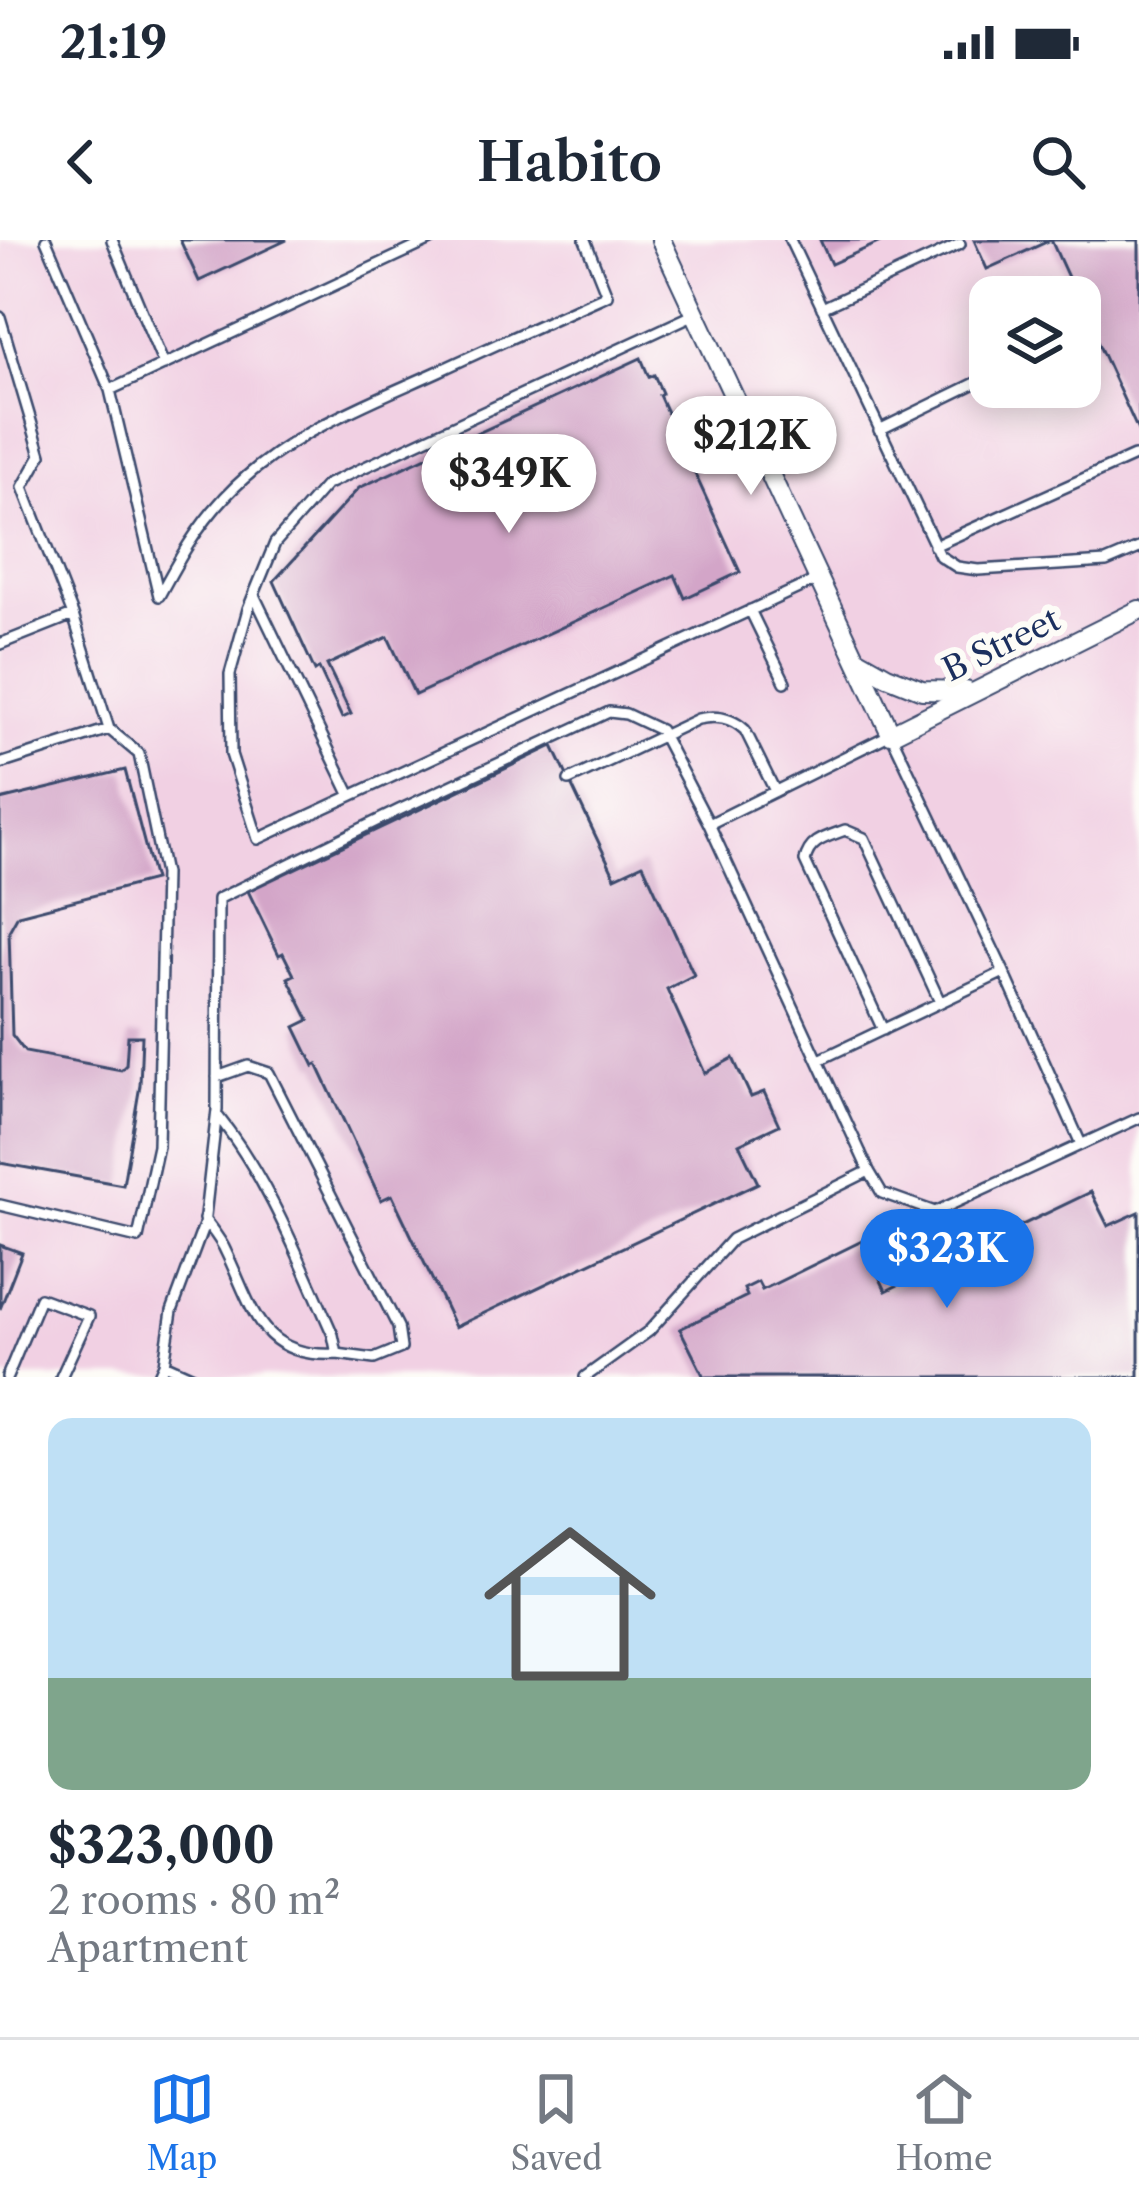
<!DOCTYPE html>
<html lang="en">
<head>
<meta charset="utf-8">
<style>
  body { margin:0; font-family:"Libre Caslon Text",serif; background:#f6f6f7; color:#1f2937; height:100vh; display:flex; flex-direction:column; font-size:45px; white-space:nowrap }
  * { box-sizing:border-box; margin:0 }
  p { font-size:39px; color:#747a83 }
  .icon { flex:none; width:66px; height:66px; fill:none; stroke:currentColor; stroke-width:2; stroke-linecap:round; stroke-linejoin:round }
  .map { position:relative; height:1137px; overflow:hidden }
  .sheet { display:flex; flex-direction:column; background:#fff; flex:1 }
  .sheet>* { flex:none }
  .tools { position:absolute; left:969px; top:36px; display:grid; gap:24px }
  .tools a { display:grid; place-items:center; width:132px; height:132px; border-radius:24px; background:#fff; box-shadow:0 6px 30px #0003; font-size:60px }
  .price { position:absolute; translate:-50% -102px; padding:0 27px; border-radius:42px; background:#fff; color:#222; font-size:39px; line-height:78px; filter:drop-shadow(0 3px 6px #0008) }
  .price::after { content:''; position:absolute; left:50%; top:72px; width:36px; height:27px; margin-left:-18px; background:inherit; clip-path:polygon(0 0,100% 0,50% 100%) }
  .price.current { background:#1a73e8; color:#fff }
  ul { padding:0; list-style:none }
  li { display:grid; align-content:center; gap:24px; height:636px; padding:0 48px }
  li+li { border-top:3px solid #e0e1e3 }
  li span { display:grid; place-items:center; height:372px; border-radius:24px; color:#555 }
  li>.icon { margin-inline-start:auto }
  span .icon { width:216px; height:216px; fill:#fffc; stroke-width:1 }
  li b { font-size:51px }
  .status { display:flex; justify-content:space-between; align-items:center; height:84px; padding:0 60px; background:#fff; direction:ltr }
  .status svg { height:33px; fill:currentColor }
  header { display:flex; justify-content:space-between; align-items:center; height:156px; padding:0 48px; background:#fff; font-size:54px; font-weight:600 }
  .menu { display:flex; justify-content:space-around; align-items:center; height:168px; border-top:3px solid #e0e1e3; background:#fff; font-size:33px; color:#747a83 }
  .menu a { display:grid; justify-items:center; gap:6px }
  .menu .current { color:#1a73e8 }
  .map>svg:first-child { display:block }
  .built { fill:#f1d0e3; fill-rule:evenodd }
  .building { fill:#d3a5c8 }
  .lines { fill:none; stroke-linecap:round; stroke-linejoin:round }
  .service-casing { stroke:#3a496c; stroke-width:14 }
  .minor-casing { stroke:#3a496c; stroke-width:22 }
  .service { stroke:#fff; stroke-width:9 }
  .minor { stroke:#fff; stroke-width:18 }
  .labels { text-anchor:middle; stroke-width:12; stroke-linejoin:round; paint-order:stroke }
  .street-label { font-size:33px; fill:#1b2f5e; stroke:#fdfcf7 }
</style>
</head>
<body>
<div class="status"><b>21:19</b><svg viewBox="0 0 49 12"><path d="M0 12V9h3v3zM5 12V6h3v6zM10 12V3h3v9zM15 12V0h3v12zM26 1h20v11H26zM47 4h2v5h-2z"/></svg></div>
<header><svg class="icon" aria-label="back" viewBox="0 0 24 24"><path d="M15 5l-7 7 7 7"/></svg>Habito<svg class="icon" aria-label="search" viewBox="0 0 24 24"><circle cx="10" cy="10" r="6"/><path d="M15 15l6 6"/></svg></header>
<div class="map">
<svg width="1139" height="1137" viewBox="0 0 1139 1137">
  <rect width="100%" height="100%" fill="#fdfcf7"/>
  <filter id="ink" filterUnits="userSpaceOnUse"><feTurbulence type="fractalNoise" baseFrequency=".00833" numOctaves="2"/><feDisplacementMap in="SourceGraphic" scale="24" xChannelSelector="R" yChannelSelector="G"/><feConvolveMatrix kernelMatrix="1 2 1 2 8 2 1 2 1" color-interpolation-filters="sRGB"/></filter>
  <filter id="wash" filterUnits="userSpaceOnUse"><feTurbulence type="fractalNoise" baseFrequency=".004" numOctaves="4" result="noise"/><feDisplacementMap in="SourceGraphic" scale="48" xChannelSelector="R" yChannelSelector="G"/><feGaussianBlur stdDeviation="2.7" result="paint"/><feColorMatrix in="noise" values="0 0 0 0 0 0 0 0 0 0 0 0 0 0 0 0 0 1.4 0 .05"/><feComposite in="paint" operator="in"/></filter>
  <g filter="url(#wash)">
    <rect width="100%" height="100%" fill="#ecdfbd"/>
    <!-- built -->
    <path class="built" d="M0,0H1139V1137H0ZM990,57H1080V147H990Z"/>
    <g id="blocks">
      <!-- building -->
      <path class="building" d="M180,0H287L199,41Z
        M820,0H885L831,24Z
        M974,0H1139V193L1080,64V57H1077L1051,0L987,29Z
        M641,118L649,137L654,135L662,153L659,155L740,332L685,358L675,335L415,455L388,397L327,425L351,474L342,478L319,428L315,431L274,341L359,248Z
        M553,506L615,637L643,624L694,735L667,749L705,833L733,818L751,857L764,852L779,885L739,904L758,943L455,1087L392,955L381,960L317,824L314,826L295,787L309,780L288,738L294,735L283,713L279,715L248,651Z
        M125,530L154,640L18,675L9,691L12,795L25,812L121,830L126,825L128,796H142L140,845L123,945L0,923V560Z
        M1091,952L1108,986L1139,972V1137H704L680,1089L747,1056L744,1049L758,1042L762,1050L862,1001L886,1051L924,1032L919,1023L936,1014L941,1024Z
        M0,1005L22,1013L0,1069Z"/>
    </g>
  </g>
  <g filter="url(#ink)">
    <use href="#blocks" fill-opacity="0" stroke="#3a496c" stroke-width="3"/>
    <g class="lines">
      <defs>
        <path id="service" d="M46,0L110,150
          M112,0L164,125
          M431,0L110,150L159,356C179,319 196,288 225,257C283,195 364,165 439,131C495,105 551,80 607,55L585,0
          M790,0L940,316L957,327L978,330L1106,322L1139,308
          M822,68L960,4
          M695,74L326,245L275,303L248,369L230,434L231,514L258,599L818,339
          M0,77L41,215L23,247L73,375
          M879,190L990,136
          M934,306L1134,216
          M254,355L350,554
          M750,370L785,442
          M0,404L73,375L109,489
          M0,524L109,489L139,514L164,634L158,906L138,998L0,965
          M569,540L698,479C716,475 731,477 745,490L775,551
          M883,790L805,621C809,600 827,597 845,590L864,598L940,762
          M819,820L1004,732L1081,904
          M217,837L248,826L269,833L398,1087L401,1108L374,1119L337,1114
          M869,931L882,953L935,972L1139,878
          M204,979C212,990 221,1000 226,1012C253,1067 259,1119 337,1114L333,1095C299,1019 269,940 217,875
          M164,1124L172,1071L204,985L217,870L218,659L399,570L609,472L626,474L660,490L709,584
          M7,1137L40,1058L89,1076L61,1137
          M158,1137L164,1124L193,1137
          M585,1137L649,1091L732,999L869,931L709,584L891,494L1004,732"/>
        <path id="minor" d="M661,0L891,494L1139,370
          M857,419L887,436L922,450L966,451"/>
      </defs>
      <!-- service casing -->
      <use href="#service" class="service-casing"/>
      <!-- minor casing -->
      <use href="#minor" class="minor-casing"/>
      <!-- service -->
      <use href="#service" class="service"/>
      <!-- minor -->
      <use href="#minor" class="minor"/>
    </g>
  </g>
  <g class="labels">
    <!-- street labels -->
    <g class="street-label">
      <text transform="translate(1001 404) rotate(-26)" y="12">B Street</text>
    </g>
  </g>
</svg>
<div class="tools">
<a><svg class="icon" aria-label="layers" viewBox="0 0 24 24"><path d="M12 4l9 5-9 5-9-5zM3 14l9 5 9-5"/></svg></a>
</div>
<b class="price" style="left:751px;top:258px">$212K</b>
<b class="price" style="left:509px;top:296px">$349K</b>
<b class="price current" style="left:947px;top:1071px">$323K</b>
</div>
<section class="sheet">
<ul>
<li><span style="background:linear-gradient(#bfe0f5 70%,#7fa58c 0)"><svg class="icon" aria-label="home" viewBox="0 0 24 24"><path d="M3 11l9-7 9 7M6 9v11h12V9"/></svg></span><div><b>$323,000</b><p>2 rooms · 80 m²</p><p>Apartment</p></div></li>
</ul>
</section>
<nav class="menu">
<a class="current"><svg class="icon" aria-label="map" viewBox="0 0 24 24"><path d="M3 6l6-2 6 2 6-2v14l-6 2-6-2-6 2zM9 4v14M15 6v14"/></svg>Map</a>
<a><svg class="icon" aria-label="saved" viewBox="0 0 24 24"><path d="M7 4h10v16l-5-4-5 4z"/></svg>Saved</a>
<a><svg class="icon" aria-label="home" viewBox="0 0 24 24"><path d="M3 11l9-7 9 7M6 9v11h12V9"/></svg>Home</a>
</nav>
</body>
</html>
